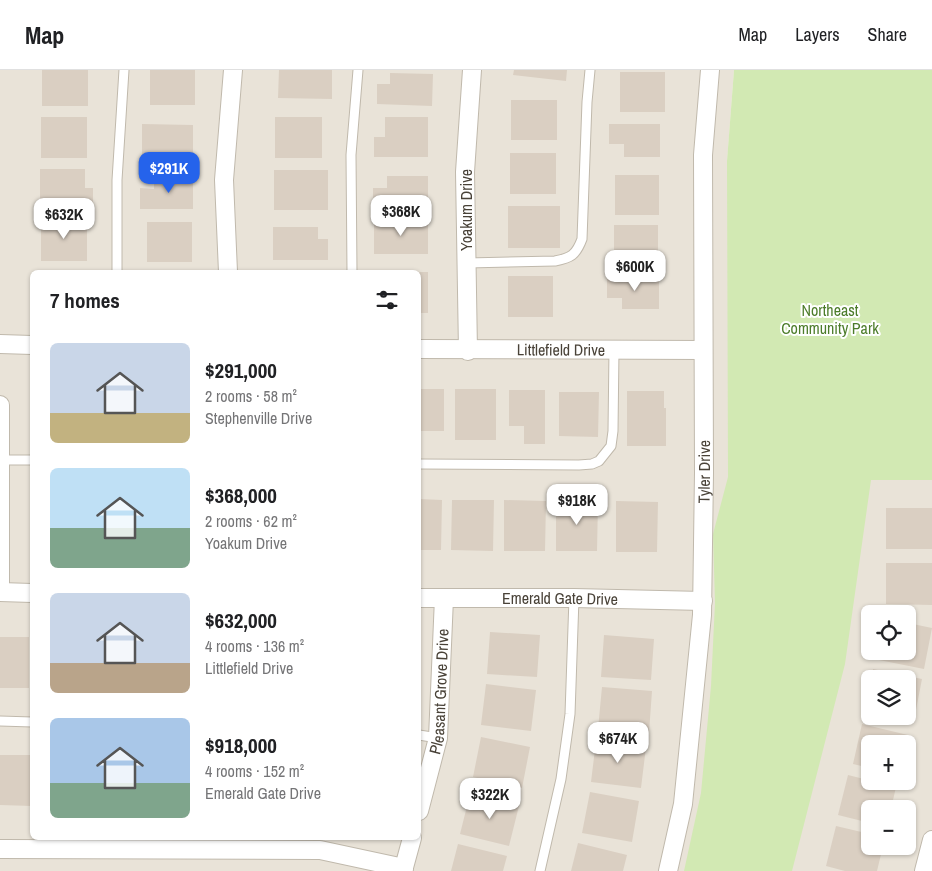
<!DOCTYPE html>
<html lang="en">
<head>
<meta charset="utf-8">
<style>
  body { margin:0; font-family:"Archivo Narrow",sans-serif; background:#f6f6f6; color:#202124; height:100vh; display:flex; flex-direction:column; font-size:19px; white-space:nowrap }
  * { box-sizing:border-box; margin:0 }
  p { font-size:16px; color:#757577 }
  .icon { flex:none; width:28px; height:28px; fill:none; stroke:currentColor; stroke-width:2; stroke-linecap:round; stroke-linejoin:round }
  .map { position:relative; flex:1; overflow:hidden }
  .side { position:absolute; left:30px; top:200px; width:391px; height:570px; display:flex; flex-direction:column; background:#fff; border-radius:8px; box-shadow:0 1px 4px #0004 }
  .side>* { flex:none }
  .buttons { position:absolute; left:861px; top:535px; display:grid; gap:10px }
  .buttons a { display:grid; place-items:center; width:55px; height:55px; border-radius:8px; background:#fff; box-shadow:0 1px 4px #0004; font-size:25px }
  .price { position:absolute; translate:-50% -42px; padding:0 11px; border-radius:10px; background:#fff; color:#222; font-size:16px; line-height:32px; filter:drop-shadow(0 1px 2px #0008) }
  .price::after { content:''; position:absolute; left:50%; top:30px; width:15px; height:11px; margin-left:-8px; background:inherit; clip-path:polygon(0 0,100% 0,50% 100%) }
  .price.active { background:#2563eb; color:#fff }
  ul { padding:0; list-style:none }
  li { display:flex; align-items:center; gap:15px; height:125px; padding:0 20px }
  li span { display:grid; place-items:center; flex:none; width:140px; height:100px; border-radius:8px; color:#555 }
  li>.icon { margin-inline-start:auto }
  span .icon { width:60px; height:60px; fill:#fffc; stroke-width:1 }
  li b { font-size:21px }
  h2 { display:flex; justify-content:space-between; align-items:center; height:60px; padding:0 20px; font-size:21px }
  header { display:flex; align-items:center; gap:30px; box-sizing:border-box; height:70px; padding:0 25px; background:#fff; border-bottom:1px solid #e0e0e0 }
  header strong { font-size:24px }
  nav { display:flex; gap:28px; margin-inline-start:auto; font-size:18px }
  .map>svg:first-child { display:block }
  .residential { fill:#e9e3d8; fill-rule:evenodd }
  .green { fill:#d2e9b3 }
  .building { fill:#dacfc2 }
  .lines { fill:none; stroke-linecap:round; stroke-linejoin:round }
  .service-casing { stroke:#c0b9ac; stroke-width:11 }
  .minor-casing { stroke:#c0b9ac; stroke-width:20 }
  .service { stroke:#fff; stroke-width:9 }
  .minor { stroke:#fff; stroke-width:18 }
  .labels { text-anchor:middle; stroke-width:4; stroke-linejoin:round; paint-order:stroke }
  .street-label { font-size:16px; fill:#494238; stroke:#fff }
  .park-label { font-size:16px; fill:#4c7c2a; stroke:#fff }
</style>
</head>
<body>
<header>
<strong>Map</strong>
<nav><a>Map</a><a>Layers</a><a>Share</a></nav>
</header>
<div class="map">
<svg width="932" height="801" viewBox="0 0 932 801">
  <rect width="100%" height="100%" fill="#f5f1ea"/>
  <!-- residential -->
  <path class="residential" d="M0,0H734L727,92L932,409V801H0ZM32,202H419V768H32ZM870,544H908V581H870ZM870,609H908V646H870ZM870,674H908V711H870ZM870,739H908V776H870Z"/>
  <!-- green -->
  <path class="green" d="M734,0H932V410H871L845,594L792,801H684L701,723L711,616L715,533L713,464L728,407L727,91Z"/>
  <!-- building -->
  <path class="building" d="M42,0H88V36H42Z
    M150,0H195V35H150Z
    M279,0H332V29L278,28Z
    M514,0H567L566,11L513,5Z
    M620,2H665V42H620Z
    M390,3L433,4L432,36L377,34V14H390Z
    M511,30H557V70H511Z
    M41,47H87V88H41Z
    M275,47H322V88H275Z
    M385,47H428V87H374V67H385Z
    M142,54L193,55V87L142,86Z
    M609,54H660V87H624V74H609Z
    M510,83H556V124H510Z
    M40,99H85V118H93V138H40Z
    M274,100H328V140H274Z
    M615,105H659V145H615Z
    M154,106L193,107V139H140V118L154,119Z
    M387,106H428V139H373V118H387Z
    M508,136H560V178H508Z
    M41,150H87V191H41Z
    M374,150H428V184H374Z
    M147,152H192V192H147Z
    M614,155H658V196H614Z
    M273,157H318V169H328V190H273Z
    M419,202H428V243H419Z
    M508,206H553V247H508Z
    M607,207H659V239H622V228H607Z
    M419,319H444V361H421V373H419Z
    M455,319H496V370H455Z
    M509,320H545V374H524V356H509Z
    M627,321H664V338H666V376H627Z
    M559,322H599L598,367L559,366Z
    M31,422H32V476H30Z
    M419,429L442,430L441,480H419Z
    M452,430H494L493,481L451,480Z
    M504,430L546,431L545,481H504Z
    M556,430L598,431L597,481H556Z
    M616,431L658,432L657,482H616Z
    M886,438H932V479H886Z
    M886,493H932V535L886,534Z
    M908,553L932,558L924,599L874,589L876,581H908Z
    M490,562L540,565L537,607L487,604Z
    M604,565L654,569L651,610L601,607Z
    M0,567H29V618H0Z
    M873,599L922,609L914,650L900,647L908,646V609H871Z
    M486,614L536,620L531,661L481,655Z
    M602,617L652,621L649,663L598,659Z
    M869,618H870V641L865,640Z
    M862,654L912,666L908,680V674H870V698L853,694Z
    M481,667L530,677L522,718L473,707Z
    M596,671L646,677L641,718L591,712Z
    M0,685H32V736L0,735Z
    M848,705L896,717L891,739H870V753L838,745Z
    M590,722L639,731L632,772L582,763Z
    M470,724L519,736L509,776L460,764Z
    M836,756L870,764V776H883L877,801H845L826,796Z
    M578,773L627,785L623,801H571Z
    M458,774L507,786L503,801H451Z"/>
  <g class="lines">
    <defs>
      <path id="service" d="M467,193L555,191C571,188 576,185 582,169L587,32L590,0
        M117,202V110L124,0
        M352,202L351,85L358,0
        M1,390H32
        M419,394L579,395L592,394L599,391L611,376L613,361L614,280
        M0,651L32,652
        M419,665L438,668
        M540,801L561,709L570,644L574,528"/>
      <g id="minor">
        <path d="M228,202L224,110L233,0"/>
        <path d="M0,274L32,275"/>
        <path id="s1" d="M419,279L703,280"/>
        <path d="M468,281L465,102L472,0"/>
        <path d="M0,335V522"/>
        <path d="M0,522L32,523"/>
        <path id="s2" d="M419,528H574L703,531"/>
        <path id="s3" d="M419,741L438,668L444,528"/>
        <path d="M0,779L320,780L404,798"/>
        <path d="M403,801L412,768"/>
        <path id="s4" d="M668,801L683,734L702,545L704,403L703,85L710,0"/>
        <path d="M924,801L932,770"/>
      </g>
    </defs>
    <!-- service casing -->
    <use href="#service" class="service-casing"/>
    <!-- minor casing -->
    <use href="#minor" class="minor-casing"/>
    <!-- service -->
    <use href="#service" class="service"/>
    <!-- minor -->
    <use href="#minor" class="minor"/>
  </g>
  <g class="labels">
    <!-- street labels -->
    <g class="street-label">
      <text transform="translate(466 140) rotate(-90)" y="6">Yoakum Drive</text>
      <text dy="6" stroke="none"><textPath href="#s1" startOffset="142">Littlefield Drive</textPath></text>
      <text dy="6" stroke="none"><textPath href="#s4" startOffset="402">Tyler Drive</textPath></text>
      <text dy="6" stroke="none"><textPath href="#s2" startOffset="141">Emerald Gate Drive</textPath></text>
      <text dy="6" stroke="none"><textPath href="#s3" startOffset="122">Pleasant Grove Drive</textPath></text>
    </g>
    <!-- park labels -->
    <g class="park-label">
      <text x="830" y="246">Northeast<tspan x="830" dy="18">Community Park</tspan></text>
    </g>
  </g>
</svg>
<div class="buttons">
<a><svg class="icon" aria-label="locate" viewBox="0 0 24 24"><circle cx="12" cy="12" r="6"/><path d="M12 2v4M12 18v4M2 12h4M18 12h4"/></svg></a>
<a><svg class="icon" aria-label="layers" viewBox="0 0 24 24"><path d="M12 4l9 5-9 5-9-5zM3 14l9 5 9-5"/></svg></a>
<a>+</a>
<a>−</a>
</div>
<b class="price active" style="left:169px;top:124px">$291K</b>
<b class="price" style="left:401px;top:167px">$368K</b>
<b class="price" style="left:64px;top:170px">$632K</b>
<b class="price" style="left:635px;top:222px">$600K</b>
<b class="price" style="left:577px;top:456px">$918K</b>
<b class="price" style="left:618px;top:694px">$674K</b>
<b class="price" style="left:490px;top:750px">$322K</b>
<section class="side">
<h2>7 homes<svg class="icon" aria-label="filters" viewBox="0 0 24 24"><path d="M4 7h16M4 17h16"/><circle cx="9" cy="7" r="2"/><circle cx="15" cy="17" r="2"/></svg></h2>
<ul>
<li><span style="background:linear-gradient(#c9d6e8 70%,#c2b280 0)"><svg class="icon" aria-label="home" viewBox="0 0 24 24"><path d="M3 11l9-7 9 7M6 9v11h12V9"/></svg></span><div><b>$291,000</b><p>2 rooms · 58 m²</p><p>Stephenville Drive</p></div></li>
<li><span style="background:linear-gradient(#bfe0f5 60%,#7fa58c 0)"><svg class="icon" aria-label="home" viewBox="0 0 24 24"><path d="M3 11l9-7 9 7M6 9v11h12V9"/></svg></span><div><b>$368,000</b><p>2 rooms · 62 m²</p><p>Yoakum Drive</p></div></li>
<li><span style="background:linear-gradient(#c9d6e8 70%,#b9a48a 0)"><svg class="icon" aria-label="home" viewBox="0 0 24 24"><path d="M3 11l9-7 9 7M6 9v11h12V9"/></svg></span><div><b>$632,000</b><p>4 rooms · 136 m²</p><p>Littlefield Drive</p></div></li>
<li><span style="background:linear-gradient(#a9c7e8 65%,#7fa58c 0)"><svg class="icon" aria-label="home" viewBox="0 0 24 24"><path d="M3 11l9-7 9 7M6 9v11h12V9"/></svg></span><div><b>$918,000</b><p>4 rooms · 152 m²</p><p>Emerald Gate Drive</p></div></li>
</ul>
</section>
</div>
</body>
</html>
